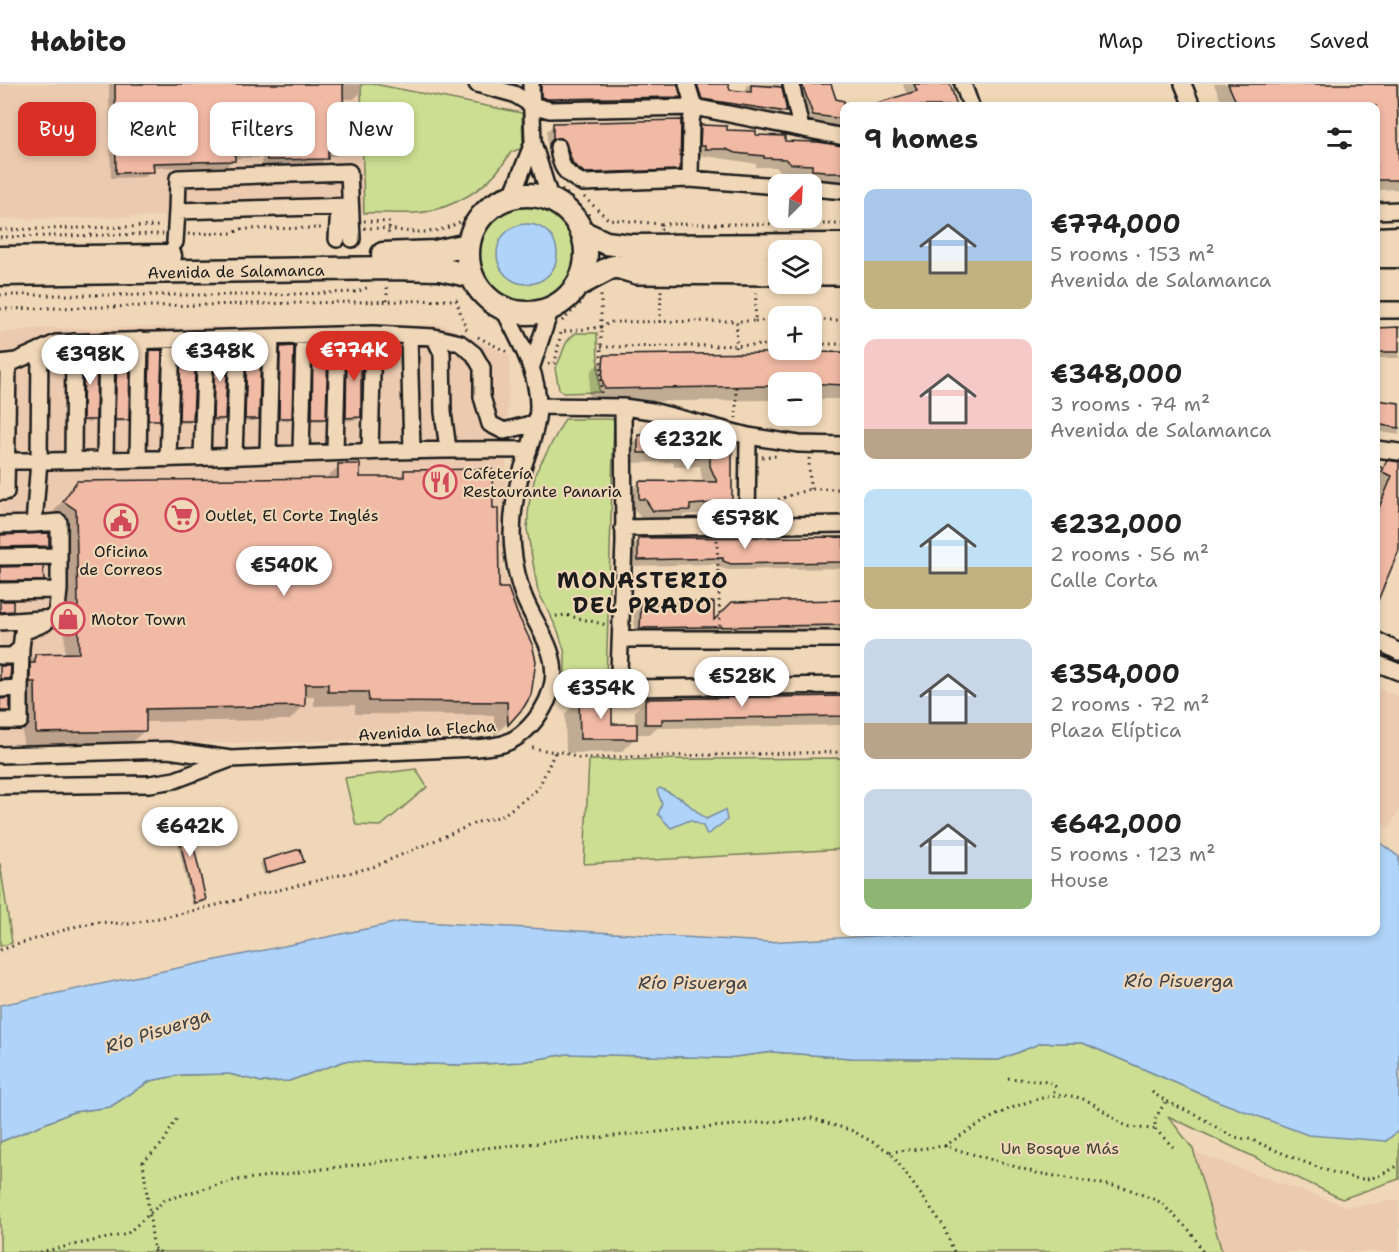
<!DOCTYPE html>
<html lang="en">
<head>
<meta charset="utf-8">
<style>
  body { margin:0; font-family:"Shantell Sans",sans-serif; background:#f2f2f2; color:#222; height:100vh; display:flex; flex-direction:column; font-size:22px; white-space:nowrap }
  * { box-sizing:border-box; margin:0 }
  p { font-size:20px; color:#767676 }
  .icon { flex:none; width:33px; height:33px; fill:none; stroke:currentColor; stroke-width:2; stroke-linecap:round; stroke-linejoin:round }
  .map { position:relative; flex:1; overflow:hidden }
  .drawer { position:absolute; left:840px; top:18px; width:540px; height:834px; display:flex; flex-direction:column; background:#fff; border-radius:12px; box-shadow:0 3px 9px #0003 }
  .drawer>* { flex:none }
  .top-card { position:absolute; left:18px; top:18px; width:570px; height:54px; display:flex; gap:12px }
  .needle { width:39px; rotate:24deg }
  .buttons { position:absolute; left:768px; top:90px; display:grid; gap:12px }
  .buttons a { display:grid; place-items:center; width:54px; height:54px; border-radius:12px; background:#fff; box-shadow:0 3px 9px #0003; font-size:30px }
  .price { position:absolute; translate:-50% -51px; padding:0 14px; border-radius:21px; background:#fff; color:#222; font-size:20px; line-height:39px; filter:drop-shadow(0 2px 3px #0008) }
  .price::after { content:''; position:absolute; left:50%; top:36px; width:18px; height:14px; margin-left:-9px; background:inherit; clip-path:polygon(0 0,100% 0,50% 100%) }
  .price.on { background:#d93025; color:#fff }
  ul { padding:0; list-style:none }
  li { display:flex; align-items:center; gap:18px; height:150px; padding:0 24px }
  li span { display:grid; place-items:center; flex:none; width:168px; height:120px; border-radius:12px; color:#555 }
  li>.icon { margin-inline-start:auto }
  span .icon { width:72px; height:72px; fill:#fffc; stroke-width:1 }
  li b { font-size:26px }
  h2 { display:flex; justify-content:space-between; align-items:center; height:72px; padding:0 24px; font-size:26px }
  .chip { padding:0 21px; border-radius:12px; background:#fff; box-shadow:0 3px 9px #0003; font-size:21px; line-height:54px }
  .chip.on { background:#d93025; color:#fff }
  header { display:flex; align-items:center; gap:36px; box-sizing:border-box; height:84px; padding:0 30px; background:#fff; border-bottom:2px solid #e0e0e0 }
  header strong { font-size:28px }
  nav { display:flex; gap:33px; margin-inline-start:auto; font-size:21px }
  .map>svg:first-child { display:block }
  .built { fill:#eccaaf }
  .green { fill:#ccde92; stroke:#747d57; stroke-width:1.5 }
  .water { fill:#b0d4f9; stroke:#758aa1; stroke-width:1.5 }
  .shadow { fill:#0003 }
  .building { fill:#f1baa5; stroke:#1c1c1c; stroke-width:1.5 }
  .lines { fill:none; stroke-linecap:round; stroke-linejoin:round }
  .minor-casing { stroke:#1c1c1c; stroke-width:20 }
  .highway-casing { stroke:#1c1c1c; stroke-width:27 }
  .path { stroke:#1c1c1c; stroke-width:3; stroke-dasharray:1.5 4.5; stroke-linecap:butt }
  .minor { stroke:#f0d7b8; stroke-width:15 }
  .highway { stroke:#f0d7b8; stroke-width:22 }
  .labels { text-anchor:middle; stroke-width:4.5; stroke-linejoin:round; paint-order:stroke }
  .street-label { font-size:16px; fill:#1c1c1c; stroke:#f0d7b8 }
  .poi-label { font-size:16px; fill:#1c1c1c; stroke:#f0d7b8; text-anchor:start }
  .park-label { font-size:16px; fill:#3f4334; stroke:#f0d7b8 }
  .water-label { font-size:18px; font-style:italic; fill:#3a4148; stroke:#f0d7b8 }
  .district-label { font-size:22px; font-weight:bold; letter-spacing:1.5px; fill:#1c1c1c; stroke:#f0d7b8 }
</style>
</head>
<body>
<header>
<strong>Habito</strong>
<nav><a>Map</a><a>Directions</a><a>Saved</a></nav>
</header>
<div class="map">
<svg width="1399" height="1168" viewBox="0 0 1399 1168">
  <rect width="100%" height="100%" fill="#f0d7b8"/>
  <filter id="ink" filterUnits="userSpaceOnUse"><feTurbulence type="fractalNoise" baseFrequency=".0167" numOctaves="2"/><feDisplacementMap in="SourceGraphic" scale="12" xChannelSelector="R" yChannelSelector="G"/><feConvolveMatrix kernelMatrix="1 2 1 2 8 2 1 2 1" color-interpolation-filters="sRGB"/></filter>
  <g filter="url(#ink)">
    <!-- built -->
    <path class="built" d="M0,0H361L364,129L0,135Z
      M443,241L510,272L503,485L532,560L536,577L531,611L516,632L497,645L477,651L276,659L0,660V249L41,244Z
      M1376,604L1399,612V725L1390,744L1376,736Z
      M1194,1068L1348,1123L1399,1116V1168H1222Z"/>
    <!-- green -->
    <path class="green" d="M361,0H374L522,29L523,64L511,68C494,97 467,117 434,126C414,132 386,128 364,129Z
      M480 170a49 49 0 1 1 98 0a49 49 0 1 1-98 0Z
      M576,249H597L599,308L563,309L559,305L555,284C564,272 562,257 576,249Z
      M565,335H614L606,597L565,595V569L558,547L538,507L527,445L529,420L536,388Z
      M844,674V765L584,780L589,676Z
      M416,685L427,703L381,742L356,741L345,694Z
      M0,779L12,859L0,862Z
      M1041,959H1083L1220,1018L1386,1057L1399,1046V1095L1342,1115L1168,1032L1193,1065L1222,1168H0V1058L73,1028L110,1023L150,997L181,991L229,990L262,998L289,997L345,977L459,981L521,978L567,970L727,974L773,968L851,974L999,976Z"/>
    <!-- water -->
    <path class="water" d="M497 170a30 30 0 1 1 60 0a30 30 0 1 1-60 0Z
      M660,704L682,715L706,735L725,726L727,736L707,751L703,742L690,736L671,744L658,730L662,720L657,706Z
      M1376,756L1399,773V1046L1386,1057L1308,1051L1220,1018L1083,959H1041L999,976L851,974L773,968L727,974L567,970L521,978L459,981L345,977L289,997L262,998L229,990L181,991L150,997L110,1023L73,1028L0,1058V921L404,837L768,858L942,848H1376Z"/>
    <!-- shadow -->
    <path class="shadow" d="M109,0H360V9L354,15H341L343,66L337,72H326L321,80L262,81V74H233L227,82L152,84L146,93L111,94Z
      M474,0H520L511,10Z
      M527,0H676L679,13L671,21L538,23Z
      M686,0H726L729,8L745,9L747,0H780L786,28L777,36L693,23Z
      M791,0H830L834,16L869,22H844V58L804,40Z
      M903,0H948L955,22H871L907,12Z
      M1214,0H1399V105L1376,106V22H1223Z
      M554,40L679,85L672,92L578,95L554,60L547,61V47Z
      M701,43L784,58L843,64L844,61V100L804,94V89L782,88L776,83H756V80L746,78L692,70L693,51Z
      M1376,245H1399V274H1376Z
      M281,264L291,334L288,337L276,336L278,267Z
      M314,264L325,334L322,337H309L311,267Z
      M348,264L360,333L357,336L343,337L345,267Z
      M248,265L258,334L255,337H243L245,268Z
      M216,266L224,335L221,338H211L213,269Z
      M182,267L192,336L189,339H177L179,270Z
      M150,268L158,335L146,339L147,271Z
      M84,269L94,335L91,338H81V272Z
      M117,269L127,335L124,338H113L114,271Z
      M844,270V315H812V298H778V316L591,318L588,310L591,287L605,273Z
      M1376,319L1399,322V351L1376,347Z
      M662,342L730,359L731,425L720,436H705V429L684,431L678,436L643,437L634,425H629V409L639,399L703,400L700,382L674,383V378L629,379V363L647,346H658Z
      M1399,377V462L1376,517V390L1388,378Z
      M339,382L359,395L398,394L405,387L498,505L523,622L494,653V631L355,630V621L314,622V613H304V621L290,636L144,638L145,646L130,660L23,662L21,585L35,571H65L62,440L50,432L78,398L325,395Z
      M48,450V462L45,465L0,466V451Z
      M639,455H844V484L729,486L717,483V480L632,482V462Z
      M0,484L42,496L39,499L0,500Z
      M0,517L12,527L9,530L0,531Z
      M844,518V548L634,550V528L641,522L712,540L732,520Z
      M588,607L611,641H635V627L645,616L844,613V641L656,644L650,650H635V654L621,668L566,669L565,630Z
      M175,732L204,816L202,819L192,821L172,735Z
      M263,777L302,778L264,791L260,780Z"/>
    <!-- building -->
    <path class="building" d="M115,0H343L344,66L328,67V75L267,76V68L235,69V77L153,79L154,88L116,89Z
      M541,0H678L681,13L547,15L541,13Z
      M697,0H728L730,6L751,8V1L782,3L787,28L702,15Z
      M802,0H831L836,15L844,17V35L813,31Z
      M914,0H950L957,22H877V19L917,7Z
      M1228,0H1397L1399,96H1376V22H1238Z
      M681,36L680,86L585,89L573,80L565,57L561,54L553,55V39Z
      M701,41L727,42V46L756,47V51L785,52V57L818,58L844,62V89H825V87L812,86V81L791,80L785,75L764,74V72L735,69L726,65H705V62H700Z
      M1399,243V268H1376V244Z
      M294,262L292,334H279L280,263Z
      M361,262V333L346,334L347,263Z
      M247,263H261L259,335H245Z
      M313,263H328L326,335H312Z
      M215,264H228L225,335H213Z
      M181,265H196L193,337H179Z
      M150,266H162L160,336H148Z
      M117,267H130L129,336H115Z
      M84,268H97L96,336H83Z
      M844,268V301L778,298V302L605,305L602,295L604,271Z
      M1376,316L1399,319V344L1376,340Z
      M661,341L732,358V426H714V419L690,421V426L653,427L645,415H639V397L717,398L710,382V373H683V368L638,369V351H644L647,345L661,344Z
      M1387,376L1399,378V466L1376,521V431L1392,392L1382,388Z
      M338,380H360V393H404V386L492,385L493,424H498L499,504H508L517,529L532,560L536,577L531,611L524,623L508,641L507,618L369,617L368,608H328V600H305V622L146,625V647L36,649L35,598H30V579H35V570L79,569L76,426L63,417L77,397L338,394Z
      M49,449V462L0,463V451Z
      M844,453V478L731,480L723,477V474L638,476V454Z
      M43,482L44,497H0V483Z
      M844,516V541L640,544L641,520L714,518V536L732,518Z
      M0,517H13V527L0,528Z
      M0,582H11L10,595H0Z
      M588,606L595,607L605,619H612V640H637V655H580L579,615Z
      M844,612V632L662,635V640H645V615Z
      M10,614V627H0V615Z
      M186,728L206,816L194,819L174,731Z
      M300,765L304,778L266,789L263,776Z"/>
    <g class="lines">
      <defs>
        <path id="minor" d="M477,0L514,10L532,21L550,26L694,23L844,53
          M531,0L533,59L550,114
          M687,0L694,23L691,37L690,95
          M791,0L801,44
          M963,0L971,22
          M1183,0L1192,22
          M558,63C560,83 565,90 583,99L690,95L778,102
          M812,104L844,107
          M512,112L533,59
          M350,122L177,127L178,94L349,88L352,155
          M1376,127L1399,126
          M337,155L339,124
          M175,158L177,127
          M613,185L636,192L778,193
          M812,193H844
          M1376,226H1399
          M409,252L412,366
          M434,253L442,269L443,328L448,365
          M0,279L16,277L56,259L373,250L434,253L460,259L474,270L482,284V313L490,340L504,347L535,339
          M532,282L551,224
          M538,322L623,323L652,327L748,352L799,360L844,361
          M623,323L624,458L619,588L633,604L844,601
          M1376,365L1399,368
          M335,367L338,251
          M370,367L373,250
          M301,368L304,252
          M268,369L271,253
          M234,372L238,254
          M202,373L206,255
          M105,375L107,257
          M138,375L140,256
          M168,375L172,256
          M73,376L74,258
          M0,377C177,378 353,364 529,366
          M0,408H6L8,278
          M0,441L34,440L39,377L40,266
          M747,441L748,352
          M623,444L844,440
          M0,473L59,472V438L34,440
          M0,507L59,506V472
          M0,538L56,534L59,506
          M621,555H844
          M1376,556L1399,568
          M0,572H12L21,564L23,548L45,539
          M1376,579L1399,588
          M0,605L20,604L21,564
          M0,637H20V604
          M0,671L168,666L231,675L476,664C485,663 495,662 503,660C528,652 549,622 553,598C558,566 535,541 524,513C519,501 516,487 514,474C510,449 513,421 519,397C525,373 538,347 538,322C538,286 518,255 503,224
          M0,702L150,700L175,696L228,676"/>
        <path id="highway" d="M468 170a59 59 0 1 1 118 0a59 59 0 1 1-118 0Z
          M584,149L606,159L630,162L844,161
          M1376,155L1399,154
          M383,170L435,168L468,161
          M1376,172H1399
          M0,174L170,172
          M812,177H844
          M0,190L388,184L440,185L472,192
          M578,201L610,184L631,179L778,177"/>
      </defs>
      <!-- minor casing -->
      <use href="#minor" class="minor-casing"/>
      <!-- highway casing -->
      <use href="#highway" class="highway-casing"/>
      <!-- path -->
      <path class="path" d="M562,105L590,132
        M584,113L608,135L661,140
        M364,137L390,138L388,152
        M364,144C402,143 426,158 463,136C476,128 485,115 499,107
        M0,146L162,142
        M661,146V140H844
        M188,150L233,149L242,145L324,144
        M0,153L163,150
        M782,208L802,202
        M467,210L490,232
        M0,211H266L356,208L369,203
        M387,217V201
        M0,225L456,216L467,247
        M812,236H844
        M562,237L581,219
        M755,237L778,236
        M660,238L661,206
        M478,253L509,269
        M812,260H844
        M601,263L778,261
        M736,270L737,237H755L756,208
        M548,280L555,279L561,248L601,243L612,238L737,237
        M736,303V334
        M601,309V208
        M762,373L776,372
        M809,374L810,405
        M1376,395L1383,379
        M761,421L810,405H844
        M717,456L720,542
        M550,533L565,531L607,541
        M555,668H563L577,674L844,668
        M0,812H1
        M0,866L77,842L100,838L128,840L184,829L373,783L478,738L502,732L538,705L555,668L528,663
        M1008,994L1049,998L1056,1003L1052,1012
        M1152,1008C1167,1019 1182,1024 1198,1032C1217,1042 1228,1055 1250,1055C1275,1066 1339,1095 1365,1095C1377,1094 1389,1087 1399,1081
        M1165,1018L1155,1035V1045L1173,1063
        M945,1062C977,1040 1036,1004 1076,1013C1095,1017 1107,1031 1123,1040C1131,1045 1145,1044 1155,1045
        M890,1068L945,1062L1037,1089L1126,1104L1160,1118L1191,1148L1203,1168
        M154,1164L160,1168
        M40,1168L127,1150L165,1116L231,1097L494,1063L811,1034L853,1047L890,1068L943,1141L954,1168
        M154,1168L143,1078L163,1059L177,1034"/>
      <!-- minor -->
      <use href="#minor" class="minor"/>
      <!-- highway -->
      <use href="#highway" class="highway"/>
    </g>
  </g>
  <!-- icons -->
  <defs>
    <symbol id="restaurant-ring" viewBox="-11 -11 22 22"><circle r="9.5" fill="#f0d7b8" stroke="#d1495b" stroke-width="1.5"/><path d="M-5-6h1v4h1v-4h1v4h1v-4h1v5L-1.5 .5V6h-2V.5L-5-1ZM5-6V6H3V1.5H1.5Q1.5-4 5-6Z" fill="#d1495b"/></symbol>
    <symbol id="supermarket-ring" viewBox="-11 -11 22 22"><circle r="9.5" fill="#f0d7b8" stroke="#d1495b" stroke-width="1.5"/><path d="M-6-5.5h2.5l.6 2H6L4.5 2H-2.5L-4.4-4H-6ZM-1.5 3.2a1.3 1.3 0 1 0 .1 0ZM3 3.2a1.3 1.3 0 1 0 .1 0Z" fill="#d1495b"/></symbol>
    <symbol id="civic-ring" viewBox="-11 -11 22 22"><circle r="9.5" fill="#f0d7b8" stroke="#d1495b" stroke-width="1.5"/><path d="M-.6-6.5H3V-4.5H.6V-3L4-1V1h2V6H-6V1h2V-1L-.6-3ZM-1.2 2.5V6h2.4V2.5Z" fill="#d1495b"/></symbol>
    <symbol id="shop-ring" viewBox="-11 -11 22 22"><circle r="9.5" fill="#f0d7b8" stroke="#d1495b" stroke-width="1.5"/><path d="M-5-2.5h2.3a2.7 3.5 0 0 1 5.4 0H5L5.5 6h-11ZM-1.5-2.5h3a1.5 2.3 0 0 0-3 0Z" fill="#d1495b"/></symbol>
  </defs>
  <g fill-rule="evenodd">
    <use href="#restaurant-ring" x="421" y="379" width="38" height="38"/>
    <use href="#supermarket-ring" x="163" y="412" width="38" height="38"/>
    <use href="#civic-ring" x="102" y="418" width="38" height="38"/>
    <use href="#shop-ring" x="49" y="516" width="38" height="38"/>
  </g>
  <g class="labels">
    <!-- street labels -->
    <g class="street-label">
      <text transform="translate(236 187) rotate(-1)" y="6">Avenida de Salamanca</text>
      <text transform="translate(427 646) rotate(-4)" y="6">Avenida la Flecha</text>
    </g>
    <!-- poi labels -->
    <g class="poi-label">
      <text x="463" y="395">Cafetería<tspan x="463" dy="18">Restaurante Panaria</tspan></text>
      <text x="205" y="437">Outlet, El Corte Inglés</text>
      <text x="121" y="473" text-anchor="middle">Oficina<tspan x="121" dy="18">de Correos</tspan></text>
      <text x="91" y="541">Motor Town</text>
    </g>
    <!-- park labels -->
    <g class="park-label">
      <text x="1060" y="1070">Un Bosque Más</text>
    </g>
    <!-- water labels -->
    <g class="water-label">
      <text x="1179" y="903">Río Pisuerga</text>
      <text x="693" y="905">Río Pisuerga</text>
      <text transform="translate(158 947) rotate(-18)" y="6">Río Pisuerga</text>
    </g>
    <!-- district labels -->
    <g class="district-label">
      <text x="643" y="504">MONASTERIO<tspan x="643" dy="25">DEL PRADO</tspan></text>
    </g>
  </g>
</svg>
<div class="buttons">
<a><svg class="needle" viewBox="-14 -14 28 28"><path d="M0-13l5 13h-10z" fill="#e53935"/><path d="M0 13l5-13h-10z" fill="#767676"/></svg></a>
<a><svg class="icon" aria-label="layers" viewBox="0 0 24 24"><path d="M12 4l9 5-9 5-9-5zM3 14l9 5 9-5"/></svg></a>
<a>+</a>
<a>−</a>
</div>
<b class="price on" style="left:354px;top:298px">€774K</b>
<b class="price" style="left:220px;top:299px">€348K</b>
<b class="price" style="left:90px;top:302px">€398K</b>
<b class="price" style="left:688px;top:387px">€232K</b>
<b class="price" style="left:745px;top:466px">€578K</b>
<b class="price" style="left:284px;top:513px">€540K</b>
<b class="price" style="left:742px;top:624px">€528K</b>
<b class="price" style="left:601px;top:636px">€354K</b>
<b class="price" style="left:190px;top:774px">€642K</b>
<div class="top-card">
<a class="chip on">Buy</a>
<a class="chip">Rent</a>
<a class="chip">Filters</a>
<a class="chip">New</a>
</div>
<section class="drawer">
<h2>9 homes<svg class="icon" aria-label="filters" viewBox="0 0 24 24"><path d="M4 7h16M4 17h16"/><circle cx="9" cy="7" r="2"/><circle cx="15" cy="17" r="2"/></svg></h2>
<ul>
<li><span style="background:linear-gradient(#a9c7e8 60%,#c2b280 0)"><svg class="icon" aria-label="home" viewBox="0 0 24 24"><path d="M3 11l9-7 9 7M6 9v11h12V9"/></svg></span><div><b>€774,000</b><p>5 rooms · 153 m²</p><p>Avenida de Salamanca</p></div></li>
<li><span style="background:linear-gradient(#f6c9c9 75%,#b9a48a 0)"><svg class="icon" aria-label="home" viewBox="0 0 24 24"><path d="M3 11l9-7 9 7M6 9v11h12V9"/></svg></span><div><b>€348,000</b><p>3 rooms · 74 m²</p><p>Avenida de Salamanca</p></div></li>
<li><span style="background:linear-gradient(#bfe0f5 65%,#c2b280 0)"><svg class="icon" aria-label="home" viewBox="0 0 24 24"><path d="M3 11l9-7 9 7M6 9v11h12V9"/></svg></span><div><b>€232,000</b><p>2 rooms · 56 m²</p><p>Calle Corta</p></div></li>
<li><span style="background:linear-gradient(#c9d6e8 70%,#b9a48a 0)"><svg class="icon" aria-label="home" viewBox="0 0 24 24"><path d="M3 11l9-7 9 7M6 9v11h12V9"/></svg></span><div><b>€354,000</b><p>2 rooms · 72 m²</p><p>Plaza Elíptica</p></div></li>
<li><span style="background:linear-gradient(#c9d6e8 75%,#8fb573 0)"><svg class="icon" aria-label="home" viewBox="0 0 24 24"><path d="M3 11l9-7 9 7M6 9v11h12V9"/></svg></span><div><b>€642,000</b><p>5 rooms · 123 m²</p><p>House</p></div></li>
</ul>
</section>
</div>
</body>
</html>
